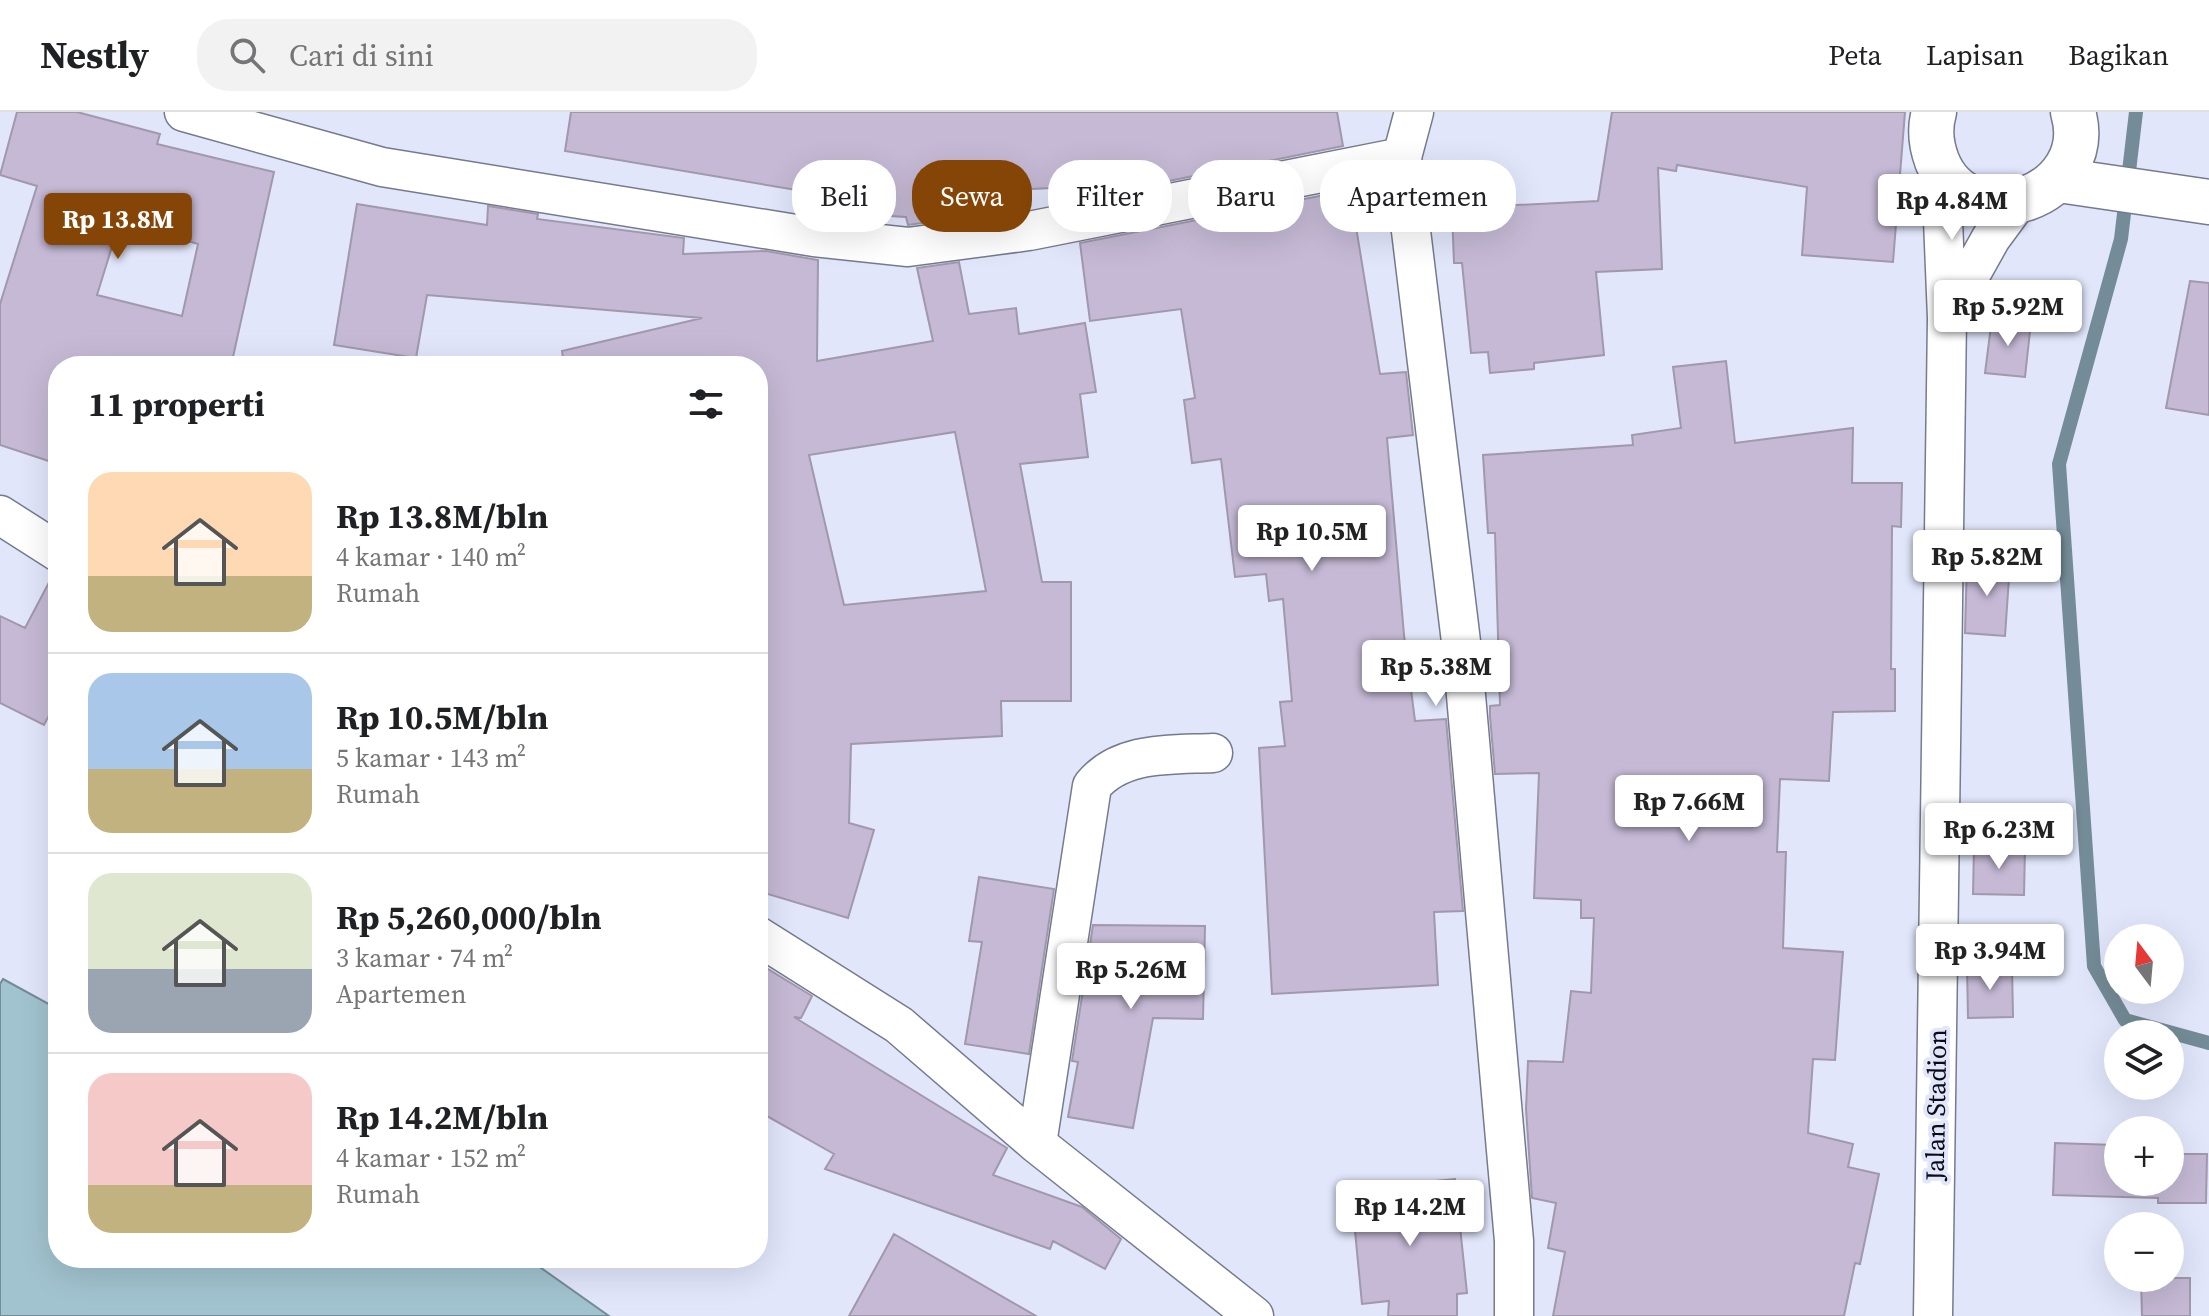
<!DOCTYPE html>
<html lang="id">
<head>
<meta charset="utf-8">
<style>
  body { margin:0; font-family:"Source Serif 4",serif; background:#f2f2f2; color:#202124; height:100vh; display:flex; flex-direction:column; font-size:30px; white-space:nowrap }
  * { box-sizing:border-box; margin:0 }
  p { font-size:26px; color:#757577 }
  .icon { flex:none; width:44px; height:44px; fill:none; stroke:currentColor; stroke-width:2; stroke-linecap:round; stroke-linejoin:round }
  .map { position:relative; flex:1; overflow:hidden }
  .sheet { position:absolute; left:48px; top:244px; width:720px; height:912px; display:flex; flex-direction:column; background:#fff; border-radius:32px; box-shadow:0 8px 32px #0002 }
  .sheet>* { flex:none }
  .hud { position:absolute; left:792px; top:48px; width:760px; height:72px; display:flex; gap:16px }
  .needle { width:52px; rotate:344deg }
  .controls { position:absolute; left:2104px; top:812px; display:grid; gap:16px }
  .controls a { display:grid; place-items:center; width:80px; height:80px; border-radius:50%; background:#fff; box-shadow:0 8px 32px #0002; font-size:40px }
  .price { position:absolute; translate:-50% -68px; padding:0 18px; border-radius:8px; background:#fff; color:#222; font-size:26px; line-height:52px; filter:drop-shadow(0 2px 4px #0008) }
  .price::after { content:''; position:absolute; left:50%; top:48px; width:24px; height:18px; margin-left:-12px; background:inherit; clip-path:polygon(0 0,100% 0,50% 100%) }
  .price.on { background:#844506; color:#fff }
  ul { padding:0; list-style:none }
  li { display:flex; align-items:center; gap:24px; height:200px; padding:0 40px }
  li+li { border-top:2px solid #e0e0e0 }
  li span { display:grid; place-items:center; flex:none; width:224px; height:160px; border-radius:24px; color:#555 }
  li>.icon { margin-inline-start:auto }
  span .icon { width:96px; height:96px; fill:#fffc; stroke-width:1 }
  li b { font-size:34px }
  h2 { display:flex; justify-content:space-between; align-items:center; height:96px; padding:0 40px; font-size:34px }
  .tag { padding:0 28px; border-radius:32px; background:#fff; box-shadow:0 8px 32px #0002; font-size:28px; line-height:72px }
  .tag.on { background:#844506; color:#fff }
  header { display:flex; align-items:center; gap:48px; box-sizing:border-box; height:112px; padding:0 40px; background:#fff; border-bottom:2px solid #e0e0e0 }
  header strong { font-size:38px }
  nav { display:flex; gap:44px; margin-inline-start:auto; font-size:28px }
  .search { width:560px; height:72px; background:#f2f2f2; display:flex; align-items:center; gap:20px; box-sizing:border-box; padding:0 28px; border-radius:32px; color:#757577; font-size:30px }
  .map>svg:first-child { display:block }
  .water { fill:#a1c3cf; stroke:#748c97; stroke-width:2 }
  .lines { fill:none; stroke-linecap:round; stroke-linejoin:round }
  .stream { stroke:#748c97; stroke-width:14 }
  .building { fill:#c5b9d5; stroke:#a098ab; stroke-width:2; fill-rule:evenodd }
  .street-casing { stroke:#767a8d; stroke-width:41 }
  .secondary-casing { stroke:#767a8d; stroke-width:47 }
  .street { stroke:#fff; stroke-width:38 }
  .secondary { stroke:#fff; stroke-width:44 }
  .labels { text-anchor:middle; stroke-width:8; stroke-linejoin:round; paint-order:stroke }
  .street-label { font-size:26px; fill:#0b0c13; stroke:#e1e6fb }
</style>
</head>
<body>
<header>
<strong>Nestly</strong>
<div class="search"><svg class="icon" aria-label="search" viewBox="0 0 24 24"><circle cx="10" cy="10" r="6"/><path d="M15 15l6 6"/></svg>Cari di sini</div>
<nav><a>Peta</a><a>Lapisan</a><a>Bagikan</a></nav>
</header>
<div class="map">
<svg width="2209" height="1204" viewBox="0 0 2209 1204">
  <rect width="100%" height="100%" fill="#e1e6fb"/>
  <!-- water -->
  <path class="water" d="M3,867L58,897V1146H527L609,1204H0V872Z"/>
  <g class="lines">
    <!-- stream -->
    <path class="stream" d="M2136,0L2121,127L2059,352L2094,854L2125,908L2209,931"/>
  </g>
  <!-- building -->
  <path class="building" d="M17,0H77L160,22L157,32L274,60L231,254H58V352L0,333V192L37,74L0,63ZM120,109L198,132L182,204L97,183Z
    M571,0H1337L1343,34L1074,88L1072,75L946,81L951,107L908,113L906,105L824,100L826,83L565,39Z
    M1612,0H1905L1893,150L1802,143L1807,75L1677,53L1676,59L1658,56L1662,157L1596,160L1604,243L1534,251V257L1490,261L1488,240L1471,241L1462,151H1454L1452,100H1436L1435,65L1497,62L1498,94L1598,89Z
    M1350,78L1380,262L1406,260L1413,323L1387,326L1404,523L1415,609L1446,607L1463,799L1434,800L1438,873L1272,882L1259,636L1285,634L1280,590L1292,589L1283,487L1269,489L1266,462L1235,465L1221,347L1192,351L1184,288L1195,286L1181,197L1090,209L1080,131Z
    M357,92L487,113L488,94L538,102L537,107L684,126L683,142L766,139L818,148L817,249L933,229L917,156L959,150L969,202L1016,196L1019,222L1085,211L1096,280L1080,282L1088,345L1020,352L1042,470H1071V589H1001L1002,624L851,632L849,711L874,718L848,806L758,779V254H564L562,239L702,206L427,183L416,246L334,233ZM955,320L986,479L844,493L809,343Z
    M2190,169L2209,171V303L2166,296Z
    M1992,206L2031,210L2025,265L1985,261Z
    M1726,249L1735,331L1853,316L1852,371H1902L1901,415L1892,414L1891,557H1895V599L1833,600L1829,669L1780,667L1777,740H1786L1783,836L1843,840L1835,948L1813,947L1808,1021L1853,1032L1848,1055L1879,1062L1860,1152L1855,1151L1844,1204H1553L1565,1140L1548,1136L1556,1091L1532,1086L1526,997L1528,949L1563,950L1571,879L1591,881L1594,806H1581V788L1534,786L1539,661L1495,662L1490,604V594L1500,593L1495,421H1488L1483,343L1633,333L1632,323L1681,316L1673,255Z
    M1967,449L2010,451L2005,524L1965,521Z
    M54,461L58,462V586L44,613L0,591V504L25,516Z
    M1974,735L2025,736L2024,783L1973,782Z
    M979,765L1054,777L1029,942L965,932L982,830L969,829Z
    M1093,813L1205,814L1203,907L1153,906L1133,1016L1068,1005L1078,950L1072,949Z
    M758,851L812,884L801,906L794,905L1007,1036L993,1063L1082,1095L1121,1127L1105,1157L1053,1129L1050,1137L825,1057L834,1042L758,999Z
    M2012,854L2013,905L1968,906L1967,855Z
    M2055,1031L2115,1033L2118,1070H2170V1042H2207L2206,1091H2158V1086L2053,1083Z
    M1455,1067L1467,1181L1457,1182V1204H1388L1389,1189L1362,1192L1351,1077Z
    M894,1122L1036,1204H849Z
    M2141,1166H2190V1204H2142Z"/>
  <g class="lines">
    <defs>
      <path id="street" d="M184,0L382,55L814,125L908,135L1029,119L1402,45
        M1414,0L1402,45L1462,538L1514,1129V1204
        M1948,203L1991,126L2016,92
        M0,403L58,440
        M758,824L899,913L1037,1032L1254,1204
        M1037,1032L1092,674C1121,639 1170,643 1213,641
        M1933,1204L1947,206L1941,59"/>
      <path id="secondary" d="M1934,0C1929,17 1931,33 1937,49C1969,130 2098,84 2073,0
        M2059,68L2209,90"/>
    </defs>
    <!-- street casing -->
    <use href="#street" class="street-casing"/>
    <!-- secondary casing -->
    <use href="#secondary" class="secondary-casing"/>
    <!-- street -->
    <use href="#street" class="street"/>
    <!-- secondary -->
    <use href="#secondary" class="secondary"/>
  </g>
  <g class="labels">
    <!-- street labels -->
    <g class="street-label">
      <text transform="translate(1936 993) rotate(-89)" y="9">Jalan Stadion</text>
    </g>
  </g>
</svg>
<div class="controls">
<a><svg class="needle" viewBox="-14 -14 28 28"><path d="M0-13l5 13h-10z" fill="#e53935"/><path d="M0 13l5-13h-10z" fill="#757577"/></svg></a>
<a><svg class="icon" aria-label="layers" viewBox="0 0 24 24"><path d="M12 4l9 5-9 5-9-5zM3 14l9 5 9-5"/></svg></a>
<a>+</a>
<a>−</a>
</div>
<b class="price" style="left:1952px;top:130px">Rp 4.84M</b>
<b class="price on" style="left:118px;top:149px">Rp 13.8M</b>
<b class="price" style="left:2008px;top:236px">Rp 5.92M</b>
<b class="price" style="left:1312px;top:461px">Rp 10.5M</b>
<b class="price" style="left:1987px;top:486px">Rp 5.82M</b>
<b class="price" style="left:1436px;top:596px">Rp 5.38M</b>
<b class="price" style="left:1689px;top:731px">Rp 7.66M</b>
<b class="price" style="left:1999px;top:759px">Rp 6.23M</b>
<b class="price" style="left:1990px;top:880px">Rp 3.94M</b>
<b class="price" style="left:1131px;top:899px">Rp 5.26M</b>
<b class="price" style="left:1410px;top:1136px">Rp 14.2M</b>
<div class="hud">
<a class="tag">Beli</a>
<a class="tag on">Sewa</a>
<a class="tag">Filter</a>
<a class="tag">Baru</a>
<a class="tag">Apartemen</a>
</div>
<section class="sheet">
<h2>11 properti<svg class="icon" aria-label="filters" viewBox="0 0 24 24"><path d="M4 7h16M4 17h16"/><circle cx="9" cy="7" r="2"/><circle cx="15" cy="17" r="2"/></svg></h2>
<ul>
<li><span style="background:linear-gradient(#ffd9b3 65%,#c2b280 0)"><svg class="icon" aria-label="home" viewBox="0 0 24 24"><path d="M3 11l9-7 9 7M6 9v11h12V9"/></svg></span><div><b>Rp 13.8M/bln</b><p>4 kamar · 140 m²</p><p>Rumah</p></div></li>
<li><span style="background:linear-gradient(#a9c7e8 60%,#c2b280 0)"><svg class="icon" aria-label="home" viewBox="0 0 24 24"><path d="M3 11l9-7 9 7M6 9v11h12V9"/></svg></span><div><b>Rp 10.5M/bln</b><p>5 kamar · 143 m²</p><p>Rumah</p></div></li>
<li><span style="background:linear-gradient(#dfe7d0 60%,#9aa5b1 0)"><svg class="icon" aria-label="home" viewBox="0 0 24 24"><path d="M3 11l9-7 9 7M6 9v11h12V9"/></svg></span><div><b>Rp 5,260,000/bln</b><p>3 kamar · 74 m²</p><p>Apartemen</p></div></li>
<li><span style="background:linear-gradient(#f6c9c9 70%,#c2b280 0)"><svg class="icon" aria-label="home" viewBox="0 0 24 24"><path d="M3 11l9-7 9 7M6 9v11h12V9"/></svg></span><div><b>Rp 14.2M/bln</b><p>4 kamar · 152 m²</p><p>Rumah</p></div></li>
</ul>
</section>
</div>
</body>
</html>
